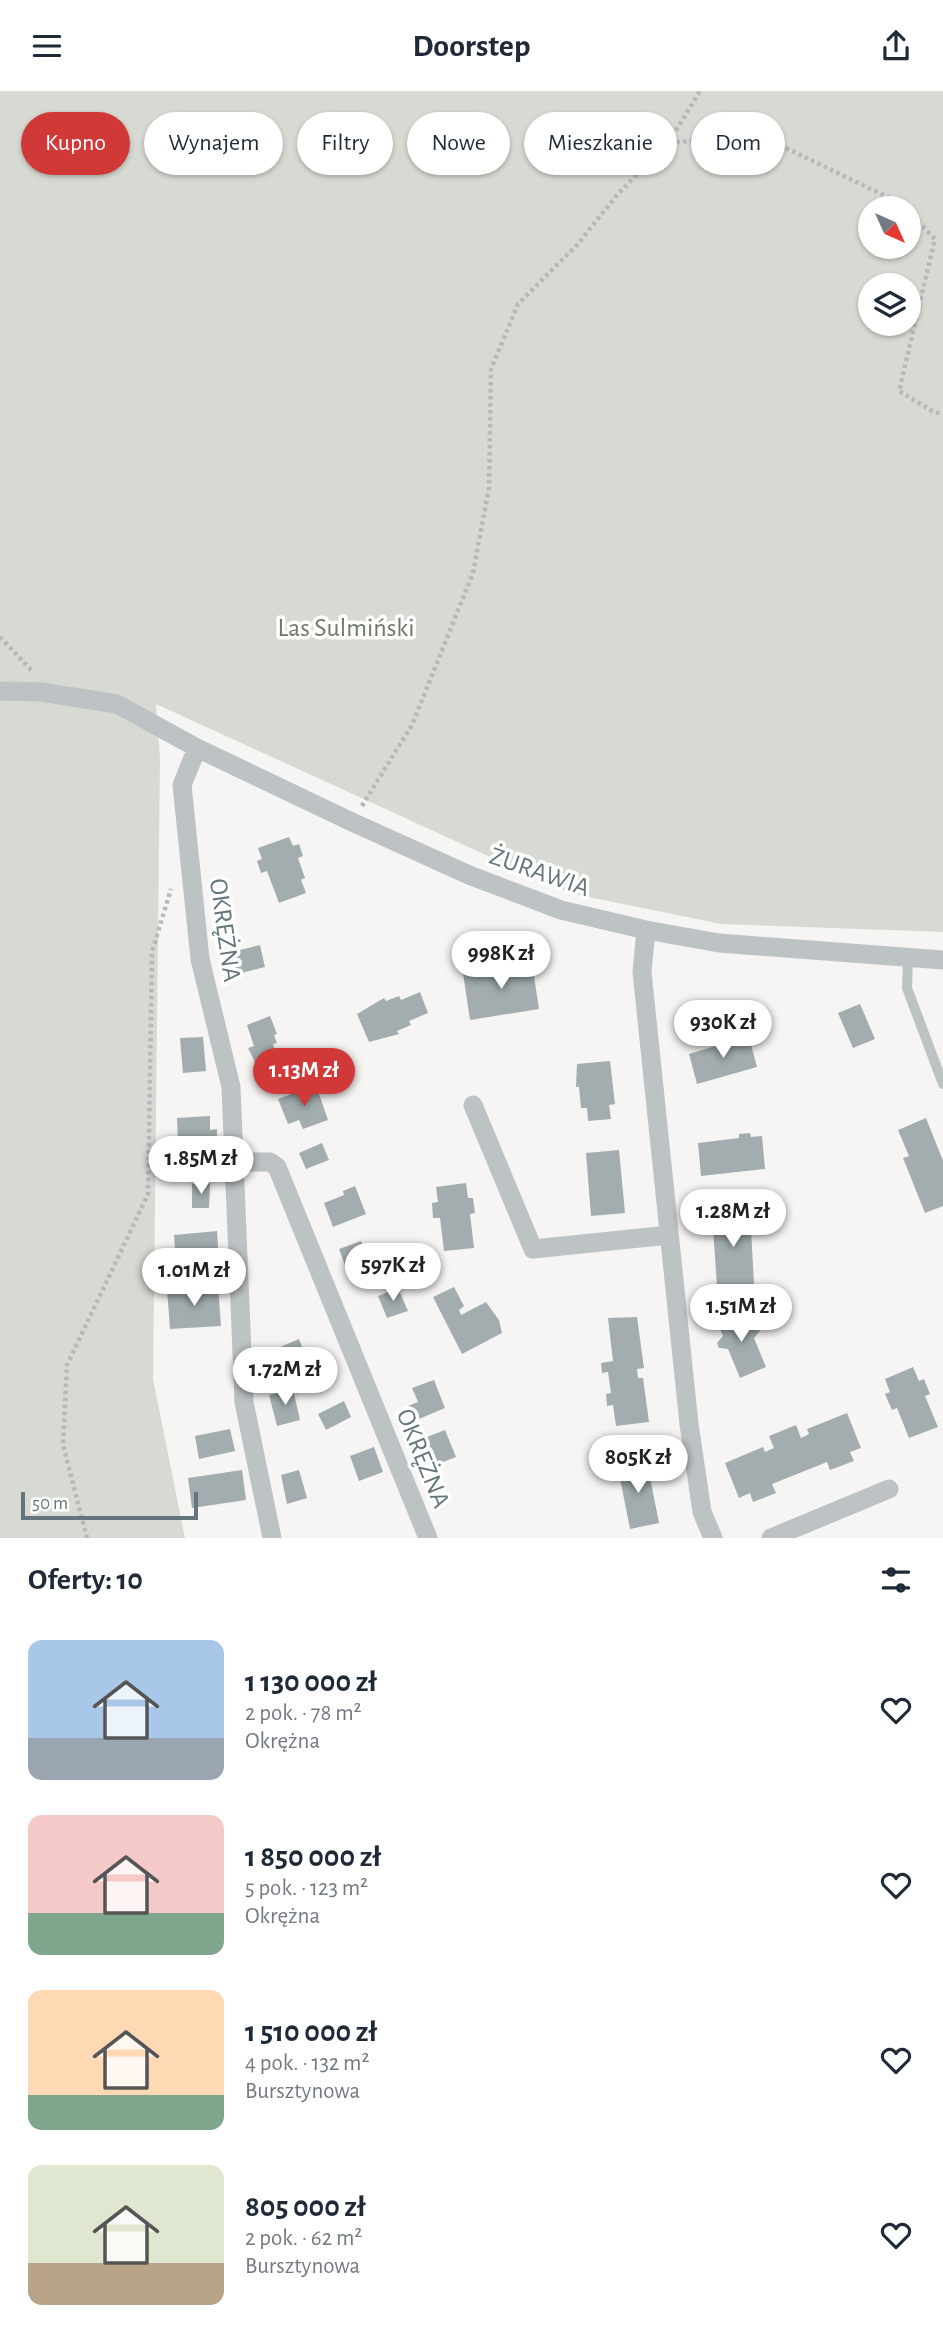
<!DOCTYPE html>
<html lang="pl">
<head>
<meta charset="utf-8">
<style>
  body { margin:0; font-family:"Alegreya Sans",sans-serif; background:#f2f2f3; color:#1f2937; height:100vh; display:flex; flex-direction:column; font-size:26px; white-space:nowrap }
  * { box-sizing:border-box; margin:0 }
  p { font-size:23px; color:#747a83 }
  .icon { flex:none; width:38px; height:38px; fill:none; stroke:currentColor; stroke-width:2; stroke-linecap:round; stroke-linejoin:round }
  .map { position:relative; height:1447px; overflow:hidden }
  .drawer { display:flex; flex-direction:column; background:#fff; flex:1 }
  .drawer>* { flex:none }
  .top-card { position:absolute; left:21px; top:21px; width:901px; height:63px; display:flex; gap:14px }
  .needle { width:46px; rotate:135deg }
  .controls { position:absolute; left:858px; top:105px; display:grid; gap:14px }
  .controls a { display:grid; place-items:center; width:63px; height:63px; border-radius:50%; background:#fff; box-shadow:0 2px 5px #0004; font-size:35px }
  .scale { position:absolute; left:21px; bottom:18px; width:177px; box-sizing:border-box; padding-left:7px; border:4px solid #64767b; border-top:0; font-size:19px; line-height:24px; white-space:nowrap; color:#64767b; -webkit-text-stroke:5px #fff; paint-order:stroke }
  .price { position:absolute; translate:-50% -60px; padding:0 16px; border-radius:24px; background:#fff; color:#222; font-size:23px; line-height:46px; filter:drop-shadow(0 2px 4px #0008) }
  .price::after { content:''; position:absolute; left:50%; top:42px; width:21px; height:16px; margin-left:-10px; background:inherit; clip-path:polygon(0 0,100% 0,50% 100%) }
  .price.selected { background:#d13838; color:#fff }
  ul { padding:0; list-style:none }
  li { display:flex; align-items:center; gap:21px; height:175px; padding:0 28px }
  li span { display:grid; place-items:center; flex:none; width:196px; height:140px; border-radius:14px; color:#555 }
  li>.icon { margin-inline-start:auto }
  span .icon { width:84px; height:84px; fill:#fffc; stroke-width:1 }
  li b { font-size:30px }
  h2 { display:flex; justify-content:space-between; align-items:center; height:84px; padding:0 28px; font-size:30px }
  .pill { padding:0 24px; border-radius:32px; background:#fff; box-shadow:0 2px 5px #0004; font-size:24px; line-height:63px }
  .pill.selected { background:#d13838; color:#fff }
  header { display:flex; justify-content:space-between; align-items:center; height:91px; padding:0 28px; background:#fff; font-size:32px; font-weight:700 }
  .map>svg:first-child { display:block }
  .green { fill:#d7dad2; fill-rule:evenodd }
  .building { fill:#a3adaf }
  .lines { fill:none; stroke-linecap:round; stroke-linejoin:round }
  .path { stroke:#b5b9bb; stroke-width:4.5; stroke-dasharray:3.5 3.5; stroke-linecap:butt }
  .service { stroke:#bdc2c4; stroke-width:10 }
  .minor { stroke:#bdc2c4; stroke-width:19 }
  .labels { text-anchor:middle; stroke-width:7; stroke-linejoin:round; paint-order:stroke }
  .park-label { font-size:26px; fill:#6e7966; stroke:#fff }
  .street-label { font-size:26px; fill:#64767b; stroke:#fff }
</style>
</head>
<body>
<header><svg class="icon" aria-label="menu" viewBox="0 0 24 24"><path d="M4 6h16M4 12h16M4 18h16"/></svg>Doorstep<svg class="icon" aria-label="share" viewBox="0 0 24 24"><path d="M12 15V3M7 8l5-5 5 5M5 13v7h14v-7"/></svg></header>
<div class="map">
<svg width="943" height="1447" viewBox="0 0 943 1447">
  <rect width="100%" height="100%" fill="#f6f5f3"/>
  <!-- green -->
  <path class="green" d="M0,0H943V841L721,833L569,802L156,613L160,667L153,1288L185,1447H0ZM870,117H908V156H870ZM870,194H908V233H870Z"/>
  <!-- building -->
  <path class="building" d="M289,746L293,755L299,753L303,765L298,767L305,787L301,789L306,802L279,812L267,780L261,782L257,770L262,768L258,757Z
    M260,854L265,876L237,883L232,861Z
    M532,872L539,918L470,929L463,882Z
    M420,901L428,922L409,930L411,934L397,940L399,943L369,951L357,923L384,907L386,910L399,905L401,909Z
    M860,913L875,948L853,957L838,922Z
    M270,925L277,943L274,944L277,952L273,953L280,973L260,981L248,957L254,955L247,934Z
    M203,946L206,980L183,982L180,947Z
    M733,946L735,950L749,946L757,976L697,993L689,963L719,954L718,950Z
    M610,970L615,1013L609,1014L611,1028L588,1030L587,1017H581L579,996H576L577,973Z
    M316,994L328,1029L303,1038L299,1029L288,1033L278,1008Z
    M210,1025V1039L217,1038V1051L178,1052L177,1027Z
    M926,1027L943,1070V1115L925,1122L903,1067L909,1065L898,1039Z
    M750,1042L751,1046L762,1045L765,1078L701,1085L698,1052L739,1047V1043Z
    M322,1052L329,1069L306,1078L299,1062Z
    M619,1059L625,1122L591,1125L586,1062Z
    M210,1092L209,1117H192V1093Z
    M466,1092L468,1107H473L475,1122L470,1123L474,1157L444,1160L440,1127H433L432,1112L438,1111L436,1096Z
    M355,1095L366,1123L333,1136L324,1112L344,1104L343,1100Z
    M750,1120L754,1193L717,1195L712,1123Z
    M217,1140L219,1170L176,1173L174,1144Z
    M361,1150L371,1177L349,1185L339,1158Z
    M218,1195L221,1235L170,1238L167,1198Z
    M454,1196L464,1215L459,1219L461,1224L486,1211L499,1229L502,1242L462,1263L433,1206Z
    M398,1197L408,1220L387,1227L378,1205Z
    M730,1219L737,1225L743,1222L748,1234L758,1235L760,1240L754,1247L766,1276L740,1287L728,1258L719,1257L717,1252L723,1245L718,1233L724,1230L725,1221Z
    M637,1226L644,1277L637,1278L638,1287H643L649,1331L616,1335L613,1314L607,1315L606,1303L611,1302L608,1281L602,1282L601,1272L613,1270L608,1227Z
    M299,1248L306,1266L273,1280L266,1262Z
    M913,1276L919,1290L924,1288L930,1303L925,1305L938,1336L909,1347L897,1317L892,1319L885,1303L890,1301L885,1288Z
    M434,1289L445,1317L414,1330L408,1315L418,1311L412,1297Z
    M293,1298L300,1329L277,1335L269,1304Z
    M344,1310L351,1326L326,1339L318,1323Z
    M847,1322L861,1357L850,1361L854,1370L830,1379L827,1371L772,1393L776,1402L753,1411L750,1402L739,1407L725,1372L763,1356L765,1361L774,1357L769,1345L796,1334L801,1347L809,1343L807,1338Z
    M230,1338L235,1360L199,1368L195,1345Z
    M445,1339L456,1366L430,1376L419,1349Z
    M374,1356L383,1381L359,1390L350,1365Z
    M647,1371L659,1432L630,1438L618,1377Z
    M242,1379L246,1409L192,1417L188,1387Z
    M299,1379L307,1407L287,1413L281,1384Z"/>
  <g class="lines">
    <!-- path -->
    <path class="path" d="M669,51L767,48L900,112L906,117
      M908,120L935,148L899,300L934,321L943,323
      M0,546L33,581
      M362,715L412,634L473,482L489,397L491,278L518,213L577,154L617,104L669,51L700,0
      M87,1447L63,1354L67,1274L148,1103L152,861L171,798"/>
    <!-- service -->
    <path class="service" d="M908,867L907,897L943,993"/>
    <!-- minor -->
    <path class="minor" d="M0,600L41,601L117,613L197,657L352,731L469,784L561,819L646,839L719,852L943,869
      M197,657L182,694L200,868L231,996L244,1311L272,1447
      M646,839L642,881L689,1333L702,1421L713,1447
      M473,1014L533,1158L669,1144
      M233,1071H270L277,1076L428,1447
      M771,1447L889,1398"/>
  </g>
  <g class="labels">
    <!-- park labels -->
    <g class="park-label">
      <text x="346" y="545">Las Sulmiński</text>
    </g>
    <!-- street labels -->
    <g class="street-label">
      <text transform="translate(540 780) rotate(19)" y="9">ŻURAWIA</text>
      <text transform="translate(226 839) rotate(82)" y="9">OKRĘŻNA</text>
      <text transform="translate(424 1367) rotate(68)" y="9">OKRĘŻNA</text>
    </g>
  </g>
</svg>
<div class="controls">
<a><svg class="needle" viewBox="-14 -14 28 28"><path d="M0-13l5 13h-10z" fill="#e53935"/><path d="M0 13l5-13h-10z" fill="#747a83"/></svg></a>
<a><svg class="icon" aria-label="layers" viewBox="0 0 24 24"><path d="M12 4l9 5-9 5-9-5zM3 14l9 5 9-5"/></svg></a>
</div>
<div class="scale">50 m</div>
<b class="price" style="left:501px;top:900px">998K zł</b>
<b class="price" style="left:723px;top:969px">930K zł</b>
<b class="price selected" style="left:304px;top:1017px">1.13M zł</b>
<b class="price" style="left:201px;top:1105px">1.85M zł</b>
<b class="price" style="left:733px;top:1158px">1.28M zł</b>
<b class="price" style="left:393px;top:1212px">597K zł</b>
<b class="price" style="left:194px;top:1217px">1.01M zł</b>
<b class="price" style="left:741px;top:1253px">1.51M zł</b>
<b class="price" style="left:285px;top:1316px">1.72M zł</b>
<b class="price" style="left:638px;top:1404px">805K zł</b>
<div class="top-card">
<a class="pill selected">Kupno</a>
<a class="pill">Wynajem</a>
<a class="pill">Filtry</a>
<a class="pill">Nowe</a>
<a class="pill">Mieszkanie</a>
<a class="pill">Dom</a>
</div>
</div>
<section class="drawer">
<h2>Oferty: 10<svg class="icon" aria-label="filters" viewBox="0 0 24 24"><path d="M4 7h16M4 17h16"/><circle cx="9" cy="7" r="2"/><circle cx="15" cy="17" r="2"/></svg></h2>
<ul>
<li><span style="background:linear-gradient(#a9c7e8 70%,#9aa5b1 0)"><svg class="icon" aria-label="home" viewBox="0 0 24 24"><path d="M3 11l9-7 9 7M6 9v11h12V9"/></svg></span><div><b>1 130 000 zł</b><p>2 pok. · 78 m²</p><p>Okrężna</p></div><svg class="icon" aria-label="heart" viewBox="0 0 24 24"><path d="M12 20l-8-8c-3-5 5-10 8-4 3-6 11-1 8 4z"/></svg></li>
<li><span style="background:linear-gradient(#f6c9c9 70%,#7fa58c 0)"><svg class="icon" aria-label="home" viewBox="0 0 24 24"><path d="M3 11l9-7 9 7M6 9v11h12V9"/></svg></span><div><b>1 850 000 zł</b><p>5 pok. · 123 m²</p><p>Okrężna</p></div><svg class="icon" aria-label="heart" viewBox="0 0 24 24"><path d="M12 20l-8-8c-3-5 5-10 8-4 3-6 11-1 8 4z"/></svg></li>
<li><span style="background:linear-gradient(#ffd9b3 75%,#7fa58c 0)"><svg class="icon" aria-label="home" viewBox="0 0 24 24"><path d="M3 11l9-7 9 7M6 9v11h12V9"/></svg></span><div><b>1 510 000 zł</b><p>4 pok. · 132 m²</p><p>Bursztynowa</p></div><svg class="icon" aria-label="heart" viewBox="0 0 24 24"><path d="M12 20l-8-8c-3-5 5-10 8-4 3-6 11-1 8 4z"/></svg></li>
<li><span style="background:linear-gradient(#dfe7d0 70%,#b9a48a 0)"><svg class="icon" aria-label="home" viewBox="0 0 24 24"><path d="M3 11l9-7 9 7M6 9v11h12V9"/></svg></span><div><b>805 000 zł</b><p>2 pok. · 62 m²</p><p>Bursztynowa</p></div><svg class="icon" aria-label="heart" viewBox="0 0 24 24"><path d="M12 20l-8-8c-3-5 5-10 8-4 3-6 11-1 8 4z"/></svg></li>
</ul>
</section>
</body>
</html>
